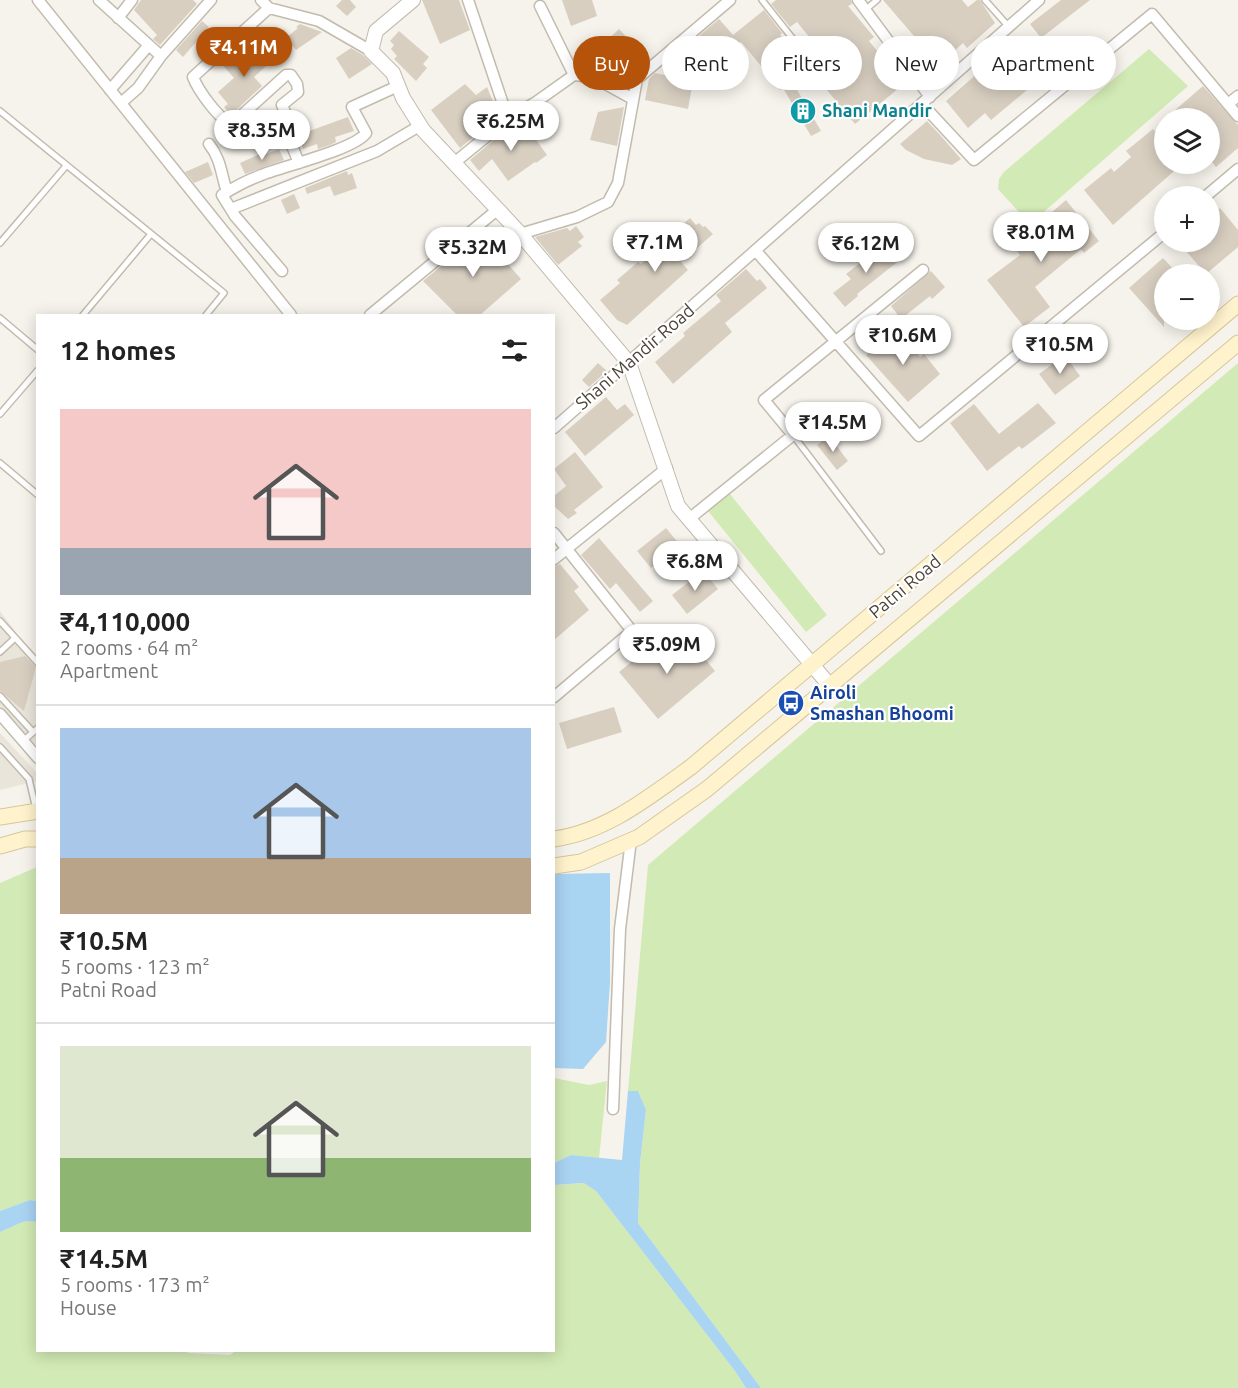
<!DOCTYPE html>
<html lang="en">
<head>
<meta charset="utf-8">
<style>
  body { margin:0; font-family:Ubuntu,sans-serif; background:#f2f2f2; color:#222; height:100vh; display:flex; flex-direction:column; font-size:22px; white-space:nowrap }
  * { box-sizing:border-box; margin:0 }
  p { font-size:20px; color:#767676 }
  .icon { flex:none; width:33px; height:33px; fill:none; stroke:currentColor; stroke-width:2; stroke-linecap:round; stroke-linejoin:round }
  .map { position:relative; flex:1; overflow:hidden }
  .panel { position:absolute; left:36px; top:314px; width:519px; height:1038px; display:flex; flex-direction:column; background:#fff; border-radius:0px; box-shadow:0 3px 15px #0003 }
  .panel>* { flex:none }
  .guide { position:absolute; left:573px; top:36px; width:570px; height:54px; display:flex; gap:12px }
  .fabs { position:absolute; left:1154px; top:108px; display:grid; gap:12px }
  .fabs a { display:grid; place-items:center; width:66px; height:66px; border-radius:50%; background:#fff; box-shadow:0 3px 15px #0003; font-size:30px }
  .price { position:absolute; translate:-50% -51px; padding:0 14px; border-radius:21px; background:#fff; color:#222; font-size:20px; line-height:39px; filter:drop-shadow(0 2px 3px #0008) }
  .price::after { content:''; position:absolute; left:50%; top:36px; width:18px; height:14px; margin-left:-9px; background:inherit; clip-path:polygon(0 0,100% 0,50% 100%) }
  .price.on { background:#b45309; color:#fff }
  ul { padding:0; list-style:none }
  li { display:grid; align-content:center; gap:12px; height:318px; padding:0 24px }
  li+li { border-top:2px solid #e0e0e0 }
  li span { display:grid; place-items:center; height:186px; border-radius:0px; color:#555 }
  li>.icon { margin-inline-start:auto }
  span .icon { width:108px; height:108px; fill:#fffc; stroke-width:1 }
  li b { font-size:26px }
  h2 { display:flex; justify-content:space-between; align-items:center; height:72px; padding:0 24px; font-size:26px }
  .tag { padding:0 21px; border-radius:27px; background:#fff; box-shadow:0 3px 15px #0003; font-size:21px; line-height:54px }
  .tag.on { background:#b45309; color:#fff }
  .map>svg:first-child { display:block }
  .residential { fill:#eae5da }
  .green { fill:#d2eab5 }
  .water { fill:#a9d4f2 }
  .building { fill:#d8cfc1 }
  .lines { fill:none; stroke-linecap:round; stroke-linejoin:round }
  .service-casing { stroke:#c2bbae; stroke-width:8 }
  .minor-casing { stroke:#c2bbae; stroke-width:13 }
  .tertiary-casing { stroke:#c2bbae; stroke-width:16 }
  .secondary-casing { stroke:#d6c79b; stroke-width:17 }
  .service { stroke:#fff; stroke-width:5 }
  .minor { stroke:#fff; stroke-width:10 }
  .tertiary { stroke:#fff; stroke-width:14 }
  .secondary { stroke:#fff3cd; stroke-width:15 }
  .labels { text-anchor:middle; stroke-width:4.5; stroke-linejoin:round; paint-order:stroke }
  .culture-label { font-size:18px; font-weight:bold; fill:#0d838f; stroke:#fff; text-anchor:start }
  .street-label { font-size:18px; fill:#4b4439; stroke:#fff }
  .transit-label { font-size:18px; font-weight:bold; fill:#164399; stroke:#fff; text-anchor:start }
</style>
</head>
<body>
<div class="map">
<svg width="1238" height="1388" viewBox="0 0 1238 1388">
  <rect width="100%" height="100%" fill="#f6f3ec"/>
  <!-- residential -->
  <path class="residential" d="M0,611L37,661V746L0,706Z
    M0,733L37,773V781L0,790Z"/>
  <!-- green -->
  <path class="green" d="M1149,49L1188,86L1030,224L998,189L999,179L1004,172Z
    M1238,363V1388H761L638,1223L640,1163L646,1110L638,1091H628L648,865Z
    M726,489L827,615L806,632L704,506Z
    M37,867V1201L30,1200L0,1211V883Z
    M554,1078L589,1085L607,1081L599,1158L571,1155L554,1163Z
    M585,1183L596,1191L735,1371L746,1388H0V1232L25,1221L37,1222L38,1350H185L188,1353L230,1355L237,1350H554V1185Z"/>
  <!-- water -->
  <path class="water" d="M610,873V982L606,1042L583,1069L554,1068V874Z
    M628,1091H638L646,1110L640,1163L638,1223L761,1388H746L735,1371L596,1191L584,1183L554,1185V1163L571,1155L622,1160Z
    M30,1200L37,1201V1222L25,1221L0,1232V1211Z"/>
  <!-- building -->
  <path class="building" d="M141,0H193L197,4L160,45L153,39L157,35L134,10Z
    M342,0H350L356,7L347,16L336,6Z
    M422,0H459L470,30L440,44Z
    M562,0H592L597,16L571,26Z
    M776,0H851L852,4L848,6L874,37L869,41L904,84L855,124L826,89L845,74L830,56L825,60L822,56L816,61L803,44L810,38L797,22L790,27L771,4Z
    M883,0H962L968,7L977,0H980L995,23L967,48L963,43L939,65Z
    M1061,0H1090L1041,38L1030,24Z
    M764,10L782,33L780,35L809,67L792,81L821,131L811,136L783,88L781,90L741,42L699,74L688,61L706,45L699,36L719,19L733,35Z
    M202,21L209,27L183,57L176,50Z
    M300,24L322,32L296,50L286,38L298,28L296,27Z
    M619,29L637,48L612,71L594,53Z
    M399,31L429,57L423,64L427,68L416,81L394,59L397,56L391,49L394,45L390,41Z
    M1012,43L1022,54L1019,56L1039,80L991,120L985,113L968,128L946,101Z
    M266,45L276,57L254,77L262,86L231,115L224,107L228,104L218,92L234,78L220,62L232,52L244,65Z
    M351,48L363,55L372,64L349,79L336,58Z
    M655,73L693,81L688,109L645,100L649,79Z
    M465,84L476,95L487,87L499,116L460,148L431,110Z
    M1203,86L1238,125V148L1216,167L1209,158V118H1166Z
    M624,107L617,146L590,140L598,112Z
    M348,117L354,131L335,137L336,142L330,145L318,149L317,144L303,149L298,135Z
    M927,121L941,136L961,159L952,165L924,159L906,150L900,144Z
    M524,123L547,155L536,163L535,162L508,181L492,159L479,171L470,160L511,126L514,130Z
    M1153,129L1164,142V164H1182L1113,225L1084,190L1111,168L1114,172L1131,157L1126,151Z
    M279,149L284,160L245,174L240,163L260,154L261,156Z
    M208,162L213,175L194,183L185,172Z
    M347,171L348,175L352,173L357,188L334,196L330,186L307,194L305,188Z
    M294,194L300,208L287,214L281,200Z
    M1066,200L1099,241L1084,253L1081,249L1035,287L1050,307L1024,327L987,280L1020,255L1017,251L1056,219L1051,213Z
    M1220,208L1238,230V247L1206,274L1178,242H1209V217Z
    M690,218L696,225L699,223L703,227L705,226L713,234L681,262L688,270L627,325L617,320L600,300L620,283L617,280L638,262L641,264L672,236L669,232L680,222L682,225Z
    M576,226L584,237L578,242L582,246L558,265L535,237L567,228L570,231Z
    M484,231L500,252L498,253L521,279L480,315H457L423,281Z
    M882,246L887,253L892,248L901,259L857,294L858,296L845,307L833,293L851,279L846,274Z
    M1163,258L1178,274H1164V327L1129,288Z
    M746,269L757,281L760,279L767,288L725,323L732,332L673,384L655,362L685,336L683,333L721,301L716,295Z
    M931,271L945,287L932,299L930,296L901,319L891,306Z
    M899,330L920,357L924,354L940,374L908,402L866,355Z
    M1065,355L1080,376L1055,395L1039,374Z
    M598,363L607,371L589,387L582,380Z
    M606,397L617,410L625,404L634,415L585,456L565,432Z
    M1038,403L1056,423L1022,449L1019,446L987,471L950,423L974,404L999,434Z
    M829,436L848,461L837,470L817,445Z
    M575,452L603,487L574,510L577,513L568,519L554,506V496L566,486L554,469Z
    M666,528L680,545L651,568L637,551Z
    M599,538L653,601L640,612L616,583L610,589L581,555Z
    M560,564L579,587L574,591L589,610L554,640V566Z
    M703,571L718,589L687,614L672,595Z
    M687,637L715,671L658,719L619,672L656,642L667,654Z
    M25,656L36,667L24,711L0,691V662Z
    M614,707L622,732L567,749L559,723Z"/>
  <g class="lines">
    <defs>
      <path id="service" d="M762,0L820,73
        M985,0L1009,27
        M865,10L877,0
        M0,111L224,293L206,315
        M0,243L66,166
        M83,315L151,234
        M0,318L38,350
        M0,414L38,370
        M793,435L881,551
        M0,463L38,495
        M0,621L38,663
        M0,652L15,638
        M0,696L33,732
        M23,741L38,728
        M0,747L29,779L36,809"/>
      <path id="minor" d="M38,0L291,315
        M99,0L161,56
        M261,0L269,8L319,21L371,51
        M468,0L508,119L536,102L574,75L593,77L633,99
        M858,0L930,97
        M540,6L574,75
        M269,8L193,77C198,90 219,120 232,124L286,75H291L297,84L298,92L282,105L291,126L286,131L299,163
        M118,18L132,0
        M110,90L149,45
        M121,103L138,88L161,56L211,0
        M922,104L974,160L1152,14L1238,116
        M1228,104L1238,96
        M209,144C221,159 221,174 227,192
        M454,163L508,119
        M1206,196L1238,169
        M231,209L377,151L421,125
        M520,234L577,217L608,202L618,183L637,79L730,0
        M756,251L919,436L1164,233
        M282,271L235,216L222,195C233,188 246,181 259,176C280,167 354,150 366,133L352,107L398,86
        M370,315L497,210
        M554,428L1039,0
        M689,519L793,435L764,400L923,270
        M554,533L632,631L554,697
        M554,559L667,468
        M0,714L38,758
        M613,1109L620,929L631,840"/>
      <path id="tertiary" d="M413,0L376,31L371,51L393,73L403,98L423,130L517,230L629,363L678,506L831,687"/>
      <path id="secondary" d="M0,817L38,811
        M554,839C606,832 649,797 691,767L1238,304
        M0,846L25,839H38
        M554,866L581,862L639,837L707,789L1238,343"/>
    </defs>
    <!-- service casing -->
    <use href="#service" class="service-casing"/>
    <!-- minor casing -->
    <use href="#minor" class="minor-casing"/>
    <!-- tertiary casing -->
    <use href="#tertiary" class="tertiary-casing"/>
    <!-- secondary casing -->
    <use href="#secondary" class="secondary-casing"/>
    <!-- service -->
    <use href="#service" class="service"/>
    <!-- minor -->
    <use href="#minor" class="minor"/>
    <!-- tertiary -->
    <use href="#tertiary" class="tertiary"/>
    <!-- secondary -->
    <use href="#secondary" class="secondary"/>
  </g>
  <!-- icons -->
  <defs>
    <symbol id="building-disc" viewBox="-11 -11 22 22"><circle r="9.5" fill="#0f9aa8" stroke="#fff"/><path d="M-4-6H4V6H1V3H-1V6H-4ZM-2.5-4.3h1.7v1.8h-1.7ZM.8-4.3h1.7v1.8H.8ZM-2.5-1h1.7V.8h-1.7ZM.8-1h1.7V.8H.8Z" fill="#fff"/></symbol>
    <symbol id="bus-disc" viewBox="-11 -11 22 22"><circle r="9.5" fill="#1a4fb4" stroke="#fff"/><path d="M-5-6H5V4H4V6H2V4H-2V6H-4V4H-5ZM-3.5-4V0h7V-4ZM-3.5 1.2v1.5H-2V1.2ZM2 1.2v1.5H3.5V1.2Z" fill="#fff"/></symbol>
  </defs>
  <g fill-rule="evenodd">
    <use href="#building-disc" x="788" y="96" width="30" height="30"/>
    <use href="#bus-disc" x="776" y="688" width="30" height="30"/>
  </g>
  <g class="labels">
    <!-- culture labels -->
    <g class="culture-label">
      <text x="822" y="117">Shani Mandir</text>
    </g>
    <!-- street labels -->
    <g class="street-label">
      <text transform="translate(635 357) rotate(-41)" y="6">Shani Mandir Road</text>
      <text transform="translate(905 587) rotate(-40)" y="6">Patni Road</text>
    </g>
    <!-- transit labels -->
    <g class="transit-label">
      <text x="810" y="699">Airoli<tspan x="810" dy="21">Smashan Bhoomi</tspan></text>
    </g>
  </g>
</svg>
<div class="fabs">
<a><svg class="icon" aria-label="layers" viewBox="0 0 24 24"><path d="M12 4l9 5-9 5-9-5zM3 14l9 5 9-5"/></svg></a>
<a>+</a>
<a>−</a>
</div>
<b class="price on" style="left:244px;top:78px">₹4.11M</b>
<b class="price" style="left:511px;top:152px">₹6.25M</b>
<b class="price" style="left:262px;top:161px">₹8.35M</b>
<b class="price" style="left:1041px;top:263px">₹8.01M</b>
<b class="price" style="left:655px;top:273px">₹7.1M</b>
<b class="price" style="left:866px;top:274px">₹6.12M</b>
<b class="price" style="left:473px;top:278px">₹5.32M</b>
<b class="price" style="left:903px;top:366px">₹10.6M</b>
<b class="price" style="left:1060px;top:375px">₹10.5M</b>
<b class="price" style="left:833px;top:453px">₹14.5M</b>
<b class="price" style="left:695px;top:592px">₹6.8M</b>
<b class="price" style="left:667px;top:675px">₹5.09M</b>
<div class="guide">
<a class="tag on">Buy</a>
<a class="tag">Rent</a>
<a class="tag">Filters</a>
<a class="tag">New</a>
<a class="tag">Apartment</a>
</div>
<section class="panel">
<h2>12 homes<svg class="icon" aria-label="filters" viewBox="0 0 24 24"><path d="M4 7h16M4 17h16"/><circle cx="9" cy="7" r="2"/><circle cx="15" cy="17" r="2"/></svg></h2>
<ul>
<li><span style="background:linear-gradient(#f6c9c9 75%,#9aa5b1 0)"><svg class="icon" aria-label="home" viewBox="0 0 24 24"><path d="M3 11l9-7 9 7M6 9v11h12V9"/></svg></span><div><b>₹4,110,000</b><p>2 rooms · 64 m²</p><p>Apartment</p></div></li>
<li><span style="background:linear-gradient(#a9c7e8 70%,#b9a48a 0)"><svg class="icon" aria-label="home" viewBox="0 0 24 24"><path d="M3 11l9-7 9 7M6 9v11h12V9"/></svg></span><div><b>₹10.5M</b><p>5 rooms · 123 m²</p><p>Patni Road</p></div></li>
<li><span style="background:linear-gradient(#dfe7d0 60%,#8fb573 0)"><svg class="icon" aria-label="home" viewBox="0 0 24 24"><path d="M3 11l9-7 9 7M6 9v11h12V9"/></svg></span><div><b>₹14.5M</b><p>5 rooms · 173 m²</p><p>House</p></div></li>
</ul>
</section>
</div>
</body>
</html>
